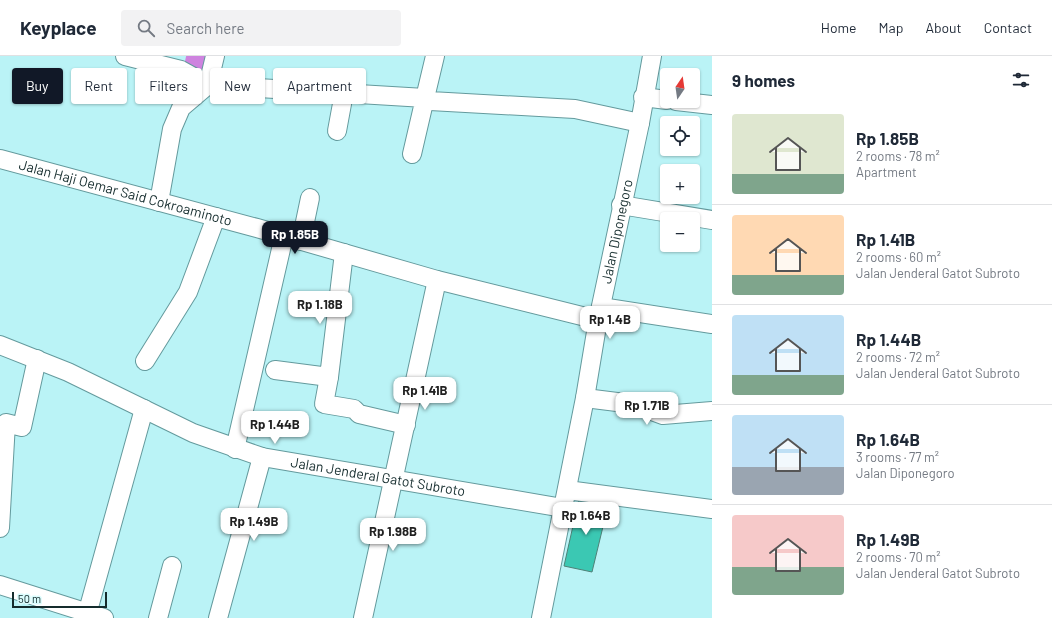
<!DOCTYPE html>
<html lang="en">
<head>
<meta charset="utf-8">
<style>
  body { margin:0; font-family:Barlow,sans-serif; background:#f2f2f3; color:#1f2937; height:100vh; display:flex; flex-direction:column; font-size:15px; white-space:nowrap }
  * { box-sizing:border-box; margin:0 }
  p { font-size:13px; color:#747a83 }
  .icon { flex:none; width:22px; height:22px; fill:none; stroke:currentColor; stroke-width:2; stroke-linecap:round; stroke-linejoin:round }
  .map { position:relative; flex:1; overflow:hidden }
  .side { display:flex; flex-direction:column; background:#fff; width:340px }
  .side>* { flex:none }
  .hud { position:absolute; left:12px; top:12px; width:380px; height:36px; display:flex; gap:8px }
  .needle { width:26px; rotate:13deg }
  .tools { position:absolute; left:660px; top:12px; display:grid; gap:8px }
  .tools a { display:grid; place-items:center; width:40px; height:40px; border-radius:4px; background:#fff; box-shadow:0 1px 3px #0004; font-size:20px }
  .scale { position:absolute; left:12px; bottom:10px; width:95px; box-sizing:border-box; padding-left:4px; border:2px solid #152c2d; border-top:0; font-size:11px; line-height:14px; white-space:nowrap; color:#152c2d; -webkit-text-stroke:3px #dafcfd; paint-order:stroke }
  .price { position:absolute; translate:-50% -34px; padding:0 9px; border-radius:8px; background:#fff; color:#222; font-size:13px; line-height:26px; filter:drop-shadow(0 1px 2px #0008) }
  .price::after { content:''; position:absolute; left:50%; top:24px; width:12px; height:9px; margin-left:-6px; background:inherit; clip-path:polygon(0 0,100% 0,50% 100%) }
  .price.active { background:#111827; color:#fff }
  ul { padding:0; list-style:none }
  li { display:flex; align-items:center; gap:12px; height:100px; padding:0 20px }
  li+li { border-top:1px solid #e0e1e3 }
  li span { display:grid; place-items:center; flex:none; width:112px; height:80px; border-radius:4px; color:#555 }
  li>.icon { margin-inline-start:auto }
  span .icon { width:48px; height:48px; fill:#fffc; stroke-width:1 }
  li b { font-size:17px }
  h2 { display:flex; justify-content:space-between; align-items:center; height:48px; padding:0 20px; font-size:17px }
  .tag { padding:0 14px; border-radius:4px; background:#fff; box-shadow:0 1px 3px #0004; font-size:14px; line-height:36px }
  .tag.active { background:#111827; color:#fff }
  header { display:flex; align-items:center; gap:24px; box-sizing:border-box; height:56px; padding:0 20px; background:#fff; border-bottom:1px solid #e0e1e3 }
  header strong { font-size:19px }
  nav { display:flex; gap:22px; margin-inline-start:auto; font-size:14px }
  .search { width:280px; height:36px; background:#f2f2f3; display:flex; align-items:center; gap:10px; box-sizing:border-box; padding:0 14px; border-radius:4px; color:#747a83; font-size:15px }
  main { display:flex; flex:1; min-height:0 }
  .map>svg:first-child { display:block }
  .lines { fill:none; stroke-linecap:round; stroke-linejoin:round }
  .river { stroke:#ce83df; stroke-width:23 }
  .building { fill:#3bc8b3; stroke:#4e8177 }
  .minor-casing { stroke:#649a9d; stroke-width:20 }
  .minor { stroke:#fff; stroke-width:18 }
  .labels { text-anchor:middle; stroke-width:4; stroke-linejoin:round; paint-order:stroke }
  .street-label { font-size:14px; fill:#152c2d; stroke:#dafcfd }
</style>
</head>
<body>
<header>
<strong>Keyplace</strong>
<div class="search"><svg class="icon" aria-label="search" viewBox="0 0 24 24"><circle cx="10" cy="10" r="6"/><path d="M15 15l6 6"/></svg>Search here</div>
<nav><a>Home</a><a>Map</a><a>About</a><a>Contact</a></nav>
</header>
<main>
<div class="map">
<svg width="712" height="562" viewBox="0 0 712 562">
  <rect width="100%" height="100%" fill="#baf3f6"/>
  <g class="lines">
    <!-- river -->
    <path class="river" d="M194,17L198,0"/>
  </g>
  <!-- building -->
  <path class="building" d="M579,443L608,450L592,516L564,510Z"/>
  <g class="lines">
    <defs>
      <g id="minor">
        <path d="M125,0L181,14L208,29L425,42L412,98"/>
        <path d="M435,0L425,42L430,45L575,53L640,67"/>
        <path d="M643,41L667,44"/>
        <path d="M676,45L712,49"/>
        <path d="M337,75L344,37"/>
        <path id="s1" d="M0,103L257,172L437,224L598,264"/>
        <path d="M159,146L172,73L181,52L208,29L215,0"/>
        <path d="M621,149L712,164"/>
        <path d="M301,185L310,142"/>
        <path d="M601,251L712,268"/>
        <path id="s2" d="M0,289L68,316L193,377L262,401L563,452"/>
        <path d="M145,305L188,236L216,161"/>
        <path d="M275,314L329,321L344,197"/>
        <path d="M329,321L324,348L354,353L359,358L406,369"/>
        <path d="M585,342L633,348L663,359L712,355"/>
        <path d="M235,393L284,180"/>
        <path d="M567,434L712,453"/>
        <path d="M0,472L6,367L22,371L37,303"/>
        <path d="M0,529L104,562"/>
        <path d="M86,562L144,353"/>
        <path d="M158,562L172,510"/>
        <path d="M218,562L262,401"/>
        <path d="M363,562L437,224"/>
        <path id="s3" d="M541,562L585,342L598,264L640,67L652,0"/>
      </g>
    </defs>
    <!-- minor casing -->
    <use href="#minor" class="minor-casing"/>
    <!-- minor -->
    <use href="#minor" class="minor"/>
  </g>
  <g class="labels">
    <!-- street labels -->
    <g class="street-label">
      <text dy="5" stroke="none"><textPath href="#s1" startOffset="130">Jalan Haji Oemar Said Cokroaminoto</textPath></text>
      <text dy="5" stroke="none"><textPath href="#s3" startOffset="394">Jalan Diponegoro</textPath></text>
      <text dy="5" stroke="none"><textPath href="#s2" startOffset="403">Jalan Jenderal Gatot Subroto</textPath></text>
    </g>
  </g>
</svg>
<div class="tools">
<a><svg class="needle" viewBox="-14 -14 28 28"><path d="M0-13l5 13h-10z" fill="#e53935"/><path d="M0 13l5-13h-10z" fill="#747a83"/></svg></a>
<a><svg class="icon" aria-label="locate" viewBox="0 0 24 24"><circle cx="12" cy="12" r="6"/><path d="M12 2v4M12 18v4M2 12h4M18 12h4"/></svg></a>
<a>+</a>
<a>−</a>
</div>
<div class="scale">50 m</div>
<b class="price active" style="left:295px;top:199px">Rp 1.85B</b>
<b class="price" style="left:320px;top:269px">Rp 1.18B</b>
<b class="price" style="left:610px;top:284px">Rp 1.4B</b>
<b class="price" style="left:425px;top:355px">Rp 1.41B</b>
<b class="price" style="left:647px;top:370px">Rp 1.71B</b>
<b class="price" style="left:275px;top:389px">Rp 1.44B</b>
<b class="price" style="left:586px;top:480px">Rp 1.64B</b>
<b class="price" style="left:254px;top:486px">Rp 1.49B</b>
<b class="price" style="left:393px;top:496px">Rp 1.98B</b>
<div class="hud">
<a class="tag active">Buy</a>
<a class="tag">Rent</a>
<a class="tag">Filters</a>
<a class="tag">New</a>
<a class="tag">Apartment</a>
</div>
</div>
<section class="side">
<h2>9 homes<svg class="icon" aria-label="filters" viewBox="0 0 24 24"><path d="M4 7h16M4 17h16"/><circle cx="9" cy="7" r="2"/><circle cx="15" cy="17" r="2"/></svg></h2>
<ul>
<li><span style="background:linear-gradient(#dfe7d0 75%,#7fa58c 0)"><svg class="icon" aria-label="home" viewBox="0 0 24 24"><path d="M3 11l9-7 9 7M6 9v11h12V9"/></svg></span><div><b>Rp 1.85B</b><p>2 rooms · 78 m²</p><p>Apartment</p></div></li>
<li><span style="background:linear-gradient(#ffd9b3 75%,#7fa58c 0)"><svg class="icon" aria-label="home" viewBox="0 0 24 24"><path d="M3 11l9-7 9 7M6 9v11h12V9"/></svg></span><div><b>Rp 1.41B</b><p>2 rooms · 60 m²</p><p>Jalan Jenderal Gatot Subroto</p></div></li>
<li><span style="background:linear-gradient(#bfe0f5 75%,#7fa58c 0)"><svg class="icon" aria-label="home" viewBox="0 0 24 24"><path d="M3 11l9-7 9 7M6 9v11h12V9"/></svg></span><div><b>Rp 1.44B</b><p>2 rooms · 72 m²</p><p>Jalan Jenderal Gatot Subroto</p></div></li>
<li><span style="background:linear-gradient(#bfe0f5 65%,#9aa5b1 0)"><svg class="icon" aria-label="home" viewBox="0 0 24 24"><path d="M3 11l9-7 9 7M6 9v11h12V9"/></svg></span><div><b>Rp 1.64B</b><p>3 rooms · 77 m²</p><p>Jalan Diponegoro</p></div></li>
<li><span style="background:linear-gradient(#f6c9c9 65%,#7fa58c 0)"><svg class="icon" aria-label="home" viewBox="0 0 24 24"><path d="M3 11l9-7 9 7M6 9v11h12V9"/></svg></span><div><b>Rp 1.49B</b><p>2 rooms · 70 m²</p><p>Jalan Jenderal Gatot Subroto</p></div></li>
</ul>
</section>
</main>
</body>
</html>
